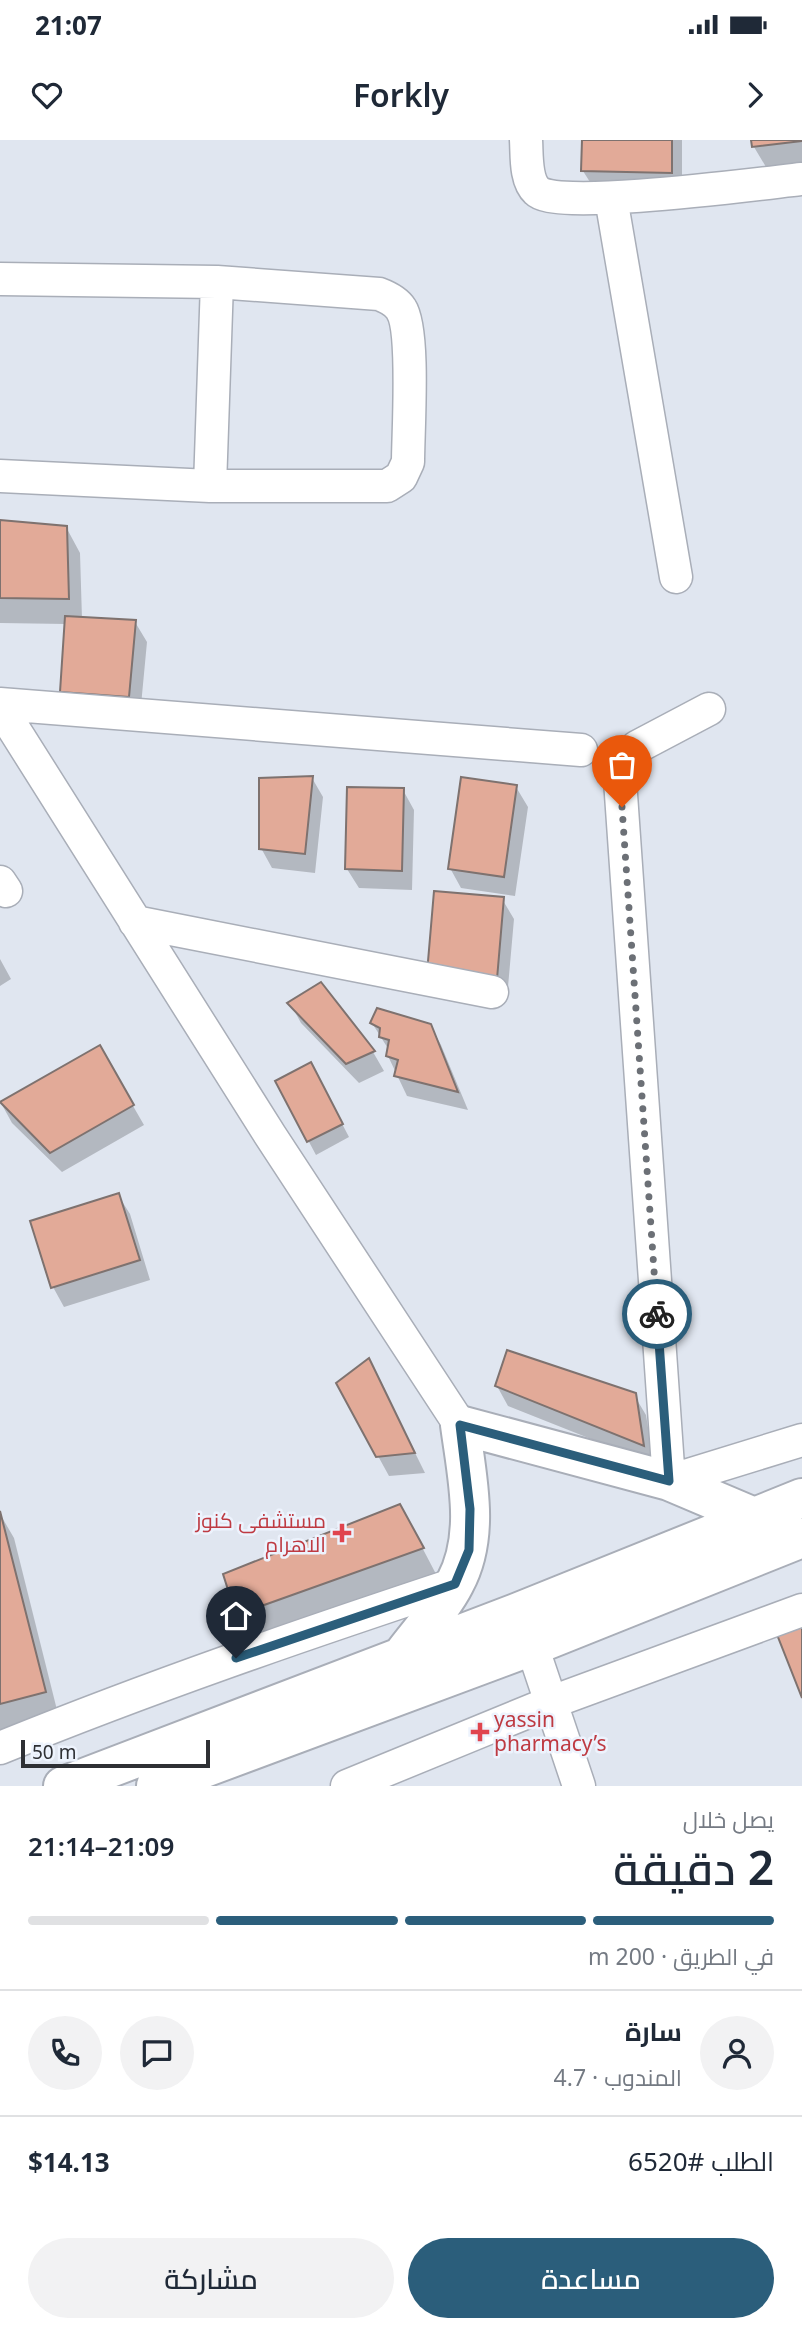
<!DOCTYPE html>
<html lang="ar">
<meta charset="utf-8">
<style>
:root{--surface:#fff;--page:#f2f2f3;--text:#1f2937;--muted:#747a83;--line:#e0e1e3;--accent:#2b5e7b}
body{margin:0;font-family:"Noto Sans",Cairo,sans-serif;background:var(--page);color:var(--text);direction:rtl;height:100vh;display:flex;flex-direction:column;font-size:26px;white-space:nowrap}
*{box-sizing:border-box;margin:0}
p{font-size:23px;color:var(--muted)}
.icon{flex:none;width:38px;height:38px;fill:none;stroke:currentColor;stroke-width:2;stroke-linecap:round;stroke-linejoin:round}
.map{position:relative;height:1646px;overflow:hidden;direction:ltr}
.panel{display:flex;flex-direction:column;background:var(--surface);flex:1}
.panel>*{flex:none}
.scale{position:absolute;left:21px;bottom:18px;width:189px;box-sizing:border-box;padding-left:7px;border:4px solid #2e3034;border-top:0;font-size:19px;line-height:24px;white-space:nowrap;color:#2e3034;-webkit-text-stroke:5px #edf3fd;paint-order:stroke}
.pin{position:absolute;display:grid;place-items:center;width:60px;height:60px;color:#fff;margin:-72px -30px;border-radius:50% 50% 50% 0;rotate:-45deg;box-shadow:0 0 7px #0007}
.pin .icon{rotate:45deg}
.courier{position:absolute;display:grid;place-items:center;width:70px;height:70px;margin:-35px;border:5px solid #2b5e7b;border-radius:50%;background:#fff;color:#222;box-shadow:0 2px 9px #0007}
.overview em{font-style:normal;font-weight:600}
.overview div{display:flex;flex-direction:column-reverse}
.overview{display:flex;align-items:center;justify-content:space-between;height:119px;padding:0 28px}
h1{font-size:46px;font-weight:600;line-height:52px}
.bar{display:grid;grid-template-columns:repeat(4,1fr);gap:10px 7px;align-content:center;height:84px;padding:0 28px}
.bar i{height:9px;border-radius:5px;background:var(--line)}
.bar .selected{background:var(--accent)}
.bar p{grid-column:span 4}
.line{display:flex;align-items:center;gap:18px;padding:0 28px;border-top:2px solid var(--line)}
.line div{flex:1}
.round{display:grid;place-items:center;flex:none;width:74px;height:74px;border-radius:37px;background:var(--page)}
.action{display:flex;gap:14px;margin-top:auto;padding:14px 28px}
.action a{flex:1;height:80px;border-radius:42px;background:var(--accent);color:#fff;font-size:28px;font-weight:600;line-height:80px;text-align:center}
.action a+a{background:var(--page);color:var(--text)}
.status{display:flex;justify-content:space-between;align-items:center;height:49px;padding:0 35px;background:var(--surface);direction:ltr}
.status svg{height:19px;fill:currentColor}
header{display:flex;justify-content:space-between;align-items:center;height:91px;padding:0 28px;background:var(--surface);font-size:32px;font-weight:600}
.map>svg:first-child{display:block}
.shadow{fill:#0003}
.building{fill:#e2aa98;stroke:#7e726f;stroke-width:2}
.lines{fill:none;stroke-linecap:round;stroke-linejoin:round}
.minor-casing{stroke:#a9aeb8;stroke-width:35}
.highway-casing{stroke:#a9aeb8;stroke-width:42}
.minor{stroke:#fff;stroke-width:32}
.highway{stroke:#fff;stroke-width:38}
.done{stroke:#6c7076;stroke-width:7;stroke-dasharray:0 12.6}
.route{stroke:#2b5e7b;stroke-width:9}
.health-dot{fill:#e0444e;stroke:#edf3fd;stroke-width:2.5}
.labels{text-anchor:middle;stroke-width:5;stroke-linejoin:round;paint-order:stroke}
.health-label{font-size:21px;fill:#be3a42;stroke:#edf3fd;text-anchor:end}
</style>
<div class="status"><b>21:07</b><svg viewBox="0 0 49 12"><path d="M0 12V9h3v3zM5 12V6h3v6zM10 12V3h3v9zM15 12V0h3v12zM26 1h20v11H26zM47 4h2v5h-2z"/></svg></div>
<header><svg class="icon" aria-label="forward" viewBox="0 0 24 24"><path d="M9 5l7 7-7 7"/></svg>Forkly<svg class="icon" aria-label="heart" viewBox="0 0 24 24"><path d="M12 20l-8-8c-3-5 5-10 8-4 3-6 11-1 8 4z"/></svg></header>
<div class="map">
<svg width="802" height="1646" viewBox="0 0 802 1646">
<rect width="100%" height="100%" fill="#e0e6f0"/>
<path class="shadow" d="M584,0h98v52l-87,-2 -12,-19z
M753,0h49v28l-33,4 -15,-25z
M0,382l66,5 14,26 2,66 53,3 12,20 -7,74 -67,-5 -12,-20 5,-67 -66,-1z
M312,638l11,19 -8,76 -43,-5 -11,-20z
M516,647l12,20 -13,89 -54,-8 -11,-20z
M403,650l11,20 -2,80 -53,-2 -12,-19z
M502,759l12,20 -7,79 -67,-6z
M0,819l11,20 -11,7z
M290,863l83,49 11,19 -25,12 -58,-60z
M372,883l58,2 11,20 27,65 -61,-14 -19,-40 1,-6z
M99,907l45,78 -82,47 -50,-49 -11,-20z
M318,938l31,59 -33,18 -39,-73z
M118,1055l12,19 20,66 -86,27 -11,-20z
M379,1240l46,93 -36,3 -11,-20z
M497,1246l137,9 12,20 8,49 -146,-58z
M0,1374l14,24 45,180 -59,15z
M414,1392l22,42 -184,66 -15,-26z"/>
<path class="building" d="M582,0h90v33l-91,-2z
M751,0h51v1l-50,6z
M0,380l67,6 2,73 -69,-1z
M65,476l71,4 -7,77 -69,-5z
M313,636l-8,78 -46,-5v-71z
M461,637l56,8 -13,92 -56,-8z
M347,647l57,1 -2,83 -57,-2z
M434,751l70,6 -7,82 -70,-6z
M321,842l54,69 -29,13 -59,-61z
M377,868l54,16 27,68 -64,-16 4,-16 -12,-4 3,-16 -10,-3 1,-9 -10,-5z
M100,905l34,60 -84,48 -50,-51z
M311,922l32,62 -36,18 -32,-61z
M119,1053l21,67 -89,28 -21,-67z
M507,1210l129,43 8,53 -149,-60z
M369,1218l46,95 -39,4 -40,-74z
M400,1364l24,44 -188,67 -13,-41z
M0,1371l46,181 -46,12z
M802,1482v76l-26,-66z"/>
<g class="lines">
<defs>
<path id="minor" d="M526,0c1,15 -1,40 11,51 19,20 227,-8 265,-12
M611,58l65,379
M0,139l217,3 162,12c8,3 17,7 22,15 14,21 7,123 7,153l-7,15 -14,9h-177l-210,-10
M210,346l7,-204
M0,564l581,46
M0,567l270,428 190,290
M709,569l-72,38 -10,14 -7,19 49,701 133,-41
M0,742l6,9
M135,782l357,70
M532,1506l47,140
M0,1608c150,-61 301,-113 455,-164
M347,1646l205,-84 250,-92"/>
<path id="highway" d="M401,1517c16,-22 42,-50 54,-74 26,-48 12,-106 5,-158l209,56 85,36
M63,1646l453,-173 286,-115
M156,1646l376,-140 270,-108"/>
</defs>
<use href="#minor" class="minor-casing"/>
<use href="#highway" class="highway-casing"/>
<use href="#minor" class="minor"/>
<use href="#highway" class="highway"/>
</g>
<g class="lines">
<path class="done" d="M622,667l35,507"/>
<path class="route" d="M236,1518l219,-74 14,-34 1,-41 -10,-84 209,56 -12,-167"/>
</g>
<g class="health-dot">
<path d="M338.5 1382.5h7v7h7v7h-7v7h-7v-7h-7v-7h7z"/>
<path d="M476.5 1581.5h7v7h7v7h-7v7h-7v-7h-7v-7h7z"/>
</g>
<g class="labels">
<g class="health-label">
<text x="326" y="1388">مستشفى كنوز<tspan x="326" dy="24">الاهرام</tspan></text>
<text x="494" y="1587" text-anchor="start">yassin<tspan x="494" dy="24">pharmacy’s</tspan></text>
</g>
</g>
</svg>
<div class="scale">50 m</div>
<div class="pin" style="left:622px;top:667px;background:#ea580c"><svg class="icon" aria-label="bag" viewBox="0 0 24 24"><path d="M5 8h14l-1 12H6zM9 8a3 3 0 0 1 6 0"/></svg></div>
<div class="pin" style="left:236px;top:1518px;background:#1f2937"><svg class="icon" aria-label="home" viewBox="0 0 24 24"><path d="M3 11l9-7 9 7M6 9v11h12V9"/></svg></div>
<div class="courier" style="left:657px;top:1174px"><svg class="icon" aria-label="bike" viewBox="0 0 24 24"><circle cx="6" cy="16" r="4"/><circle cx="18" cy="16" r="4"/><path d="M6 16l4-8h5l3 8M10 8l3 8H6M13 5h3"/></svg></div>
</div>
<section class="panel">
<div class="overview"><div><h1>2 دقيقة</h1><p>يصل خلال</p></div><em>21:09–21:14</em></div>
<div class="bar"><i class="selected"></i><i class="selected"></i><i class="selected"></i><i></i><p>في الطريق · 200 m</p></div>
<div class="line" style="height:126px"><a class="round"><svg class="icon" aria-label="person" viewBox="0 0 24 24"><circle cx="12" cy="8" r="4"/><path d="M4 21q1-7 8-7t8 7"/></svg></a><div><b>سارة</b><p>المندوب · 4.7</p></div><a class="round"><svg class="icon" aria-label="chat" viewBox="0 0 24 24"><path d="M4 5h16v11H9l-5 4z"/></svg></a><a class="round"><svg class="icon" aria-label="phone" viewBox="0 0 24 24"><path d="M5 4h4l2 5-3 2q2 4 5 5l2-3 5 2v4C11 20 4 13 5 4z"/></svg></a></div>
<div class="line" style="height:91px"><div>الطلب #6520</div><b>$14.13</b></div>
<div class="action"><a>مساعدة</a><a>مشاركة</a></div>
</section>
